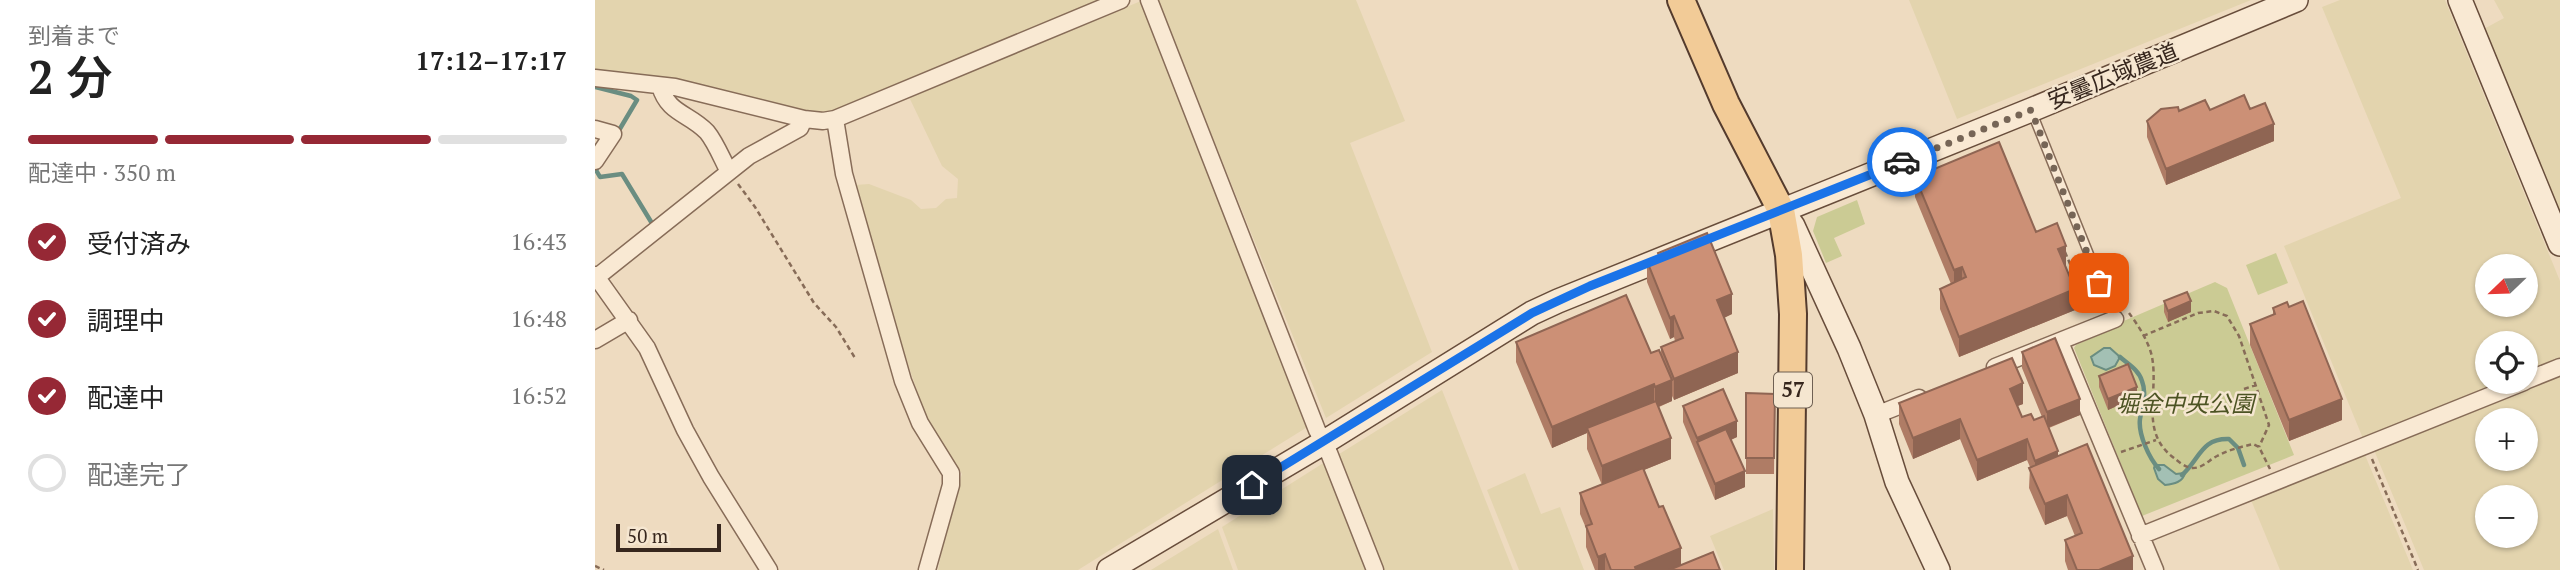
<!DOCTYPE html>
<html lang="ja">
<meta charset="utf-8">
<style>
:root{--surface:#fff;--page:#f2f2f2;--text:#222;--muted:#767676;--line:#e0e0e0;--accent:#962835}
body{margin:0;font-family:"PT Serif","Noto Sans JP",serif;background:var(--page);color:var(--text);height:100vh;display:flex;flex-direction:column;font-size:26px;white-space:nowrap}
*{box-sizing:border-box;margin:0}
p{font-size:23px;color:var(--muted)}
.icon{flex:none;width:38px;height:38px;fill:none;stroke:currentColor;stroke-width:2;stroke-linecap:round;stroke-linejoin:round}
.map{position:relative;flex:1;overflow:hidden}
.details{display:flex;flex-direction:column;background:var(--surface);width:595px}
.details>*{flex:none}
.needle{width:46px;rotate:247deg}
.buttons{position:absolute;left:1880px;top:254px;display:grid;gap:14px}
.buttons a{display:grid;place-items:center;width:63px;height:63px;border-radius:50%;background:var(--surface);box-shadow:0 2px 5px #0004;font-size:35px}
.scale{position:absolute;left:21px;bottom:18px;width:105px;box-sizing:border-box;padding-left:7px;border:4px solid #36261d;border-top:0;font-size:19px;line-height:24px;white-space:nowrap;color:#36261d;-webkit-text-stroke:5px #f5e6d0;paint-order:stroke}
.pin{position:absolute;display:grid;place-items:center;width:60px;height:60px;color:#fff;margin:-30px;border-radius:14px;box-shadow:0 4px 10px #0006}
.courier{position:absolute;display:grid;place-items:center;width:70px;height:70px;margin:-35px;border:5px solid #1a73e8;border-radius:50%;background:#fff;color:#222;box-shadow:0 2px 9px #0007}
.summary em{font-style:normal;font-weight:600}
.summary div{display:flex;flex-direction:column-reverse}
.summary{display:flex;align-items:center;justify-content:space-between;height:119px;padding:0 28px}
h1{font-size:46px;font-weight:600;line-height:52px}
.bar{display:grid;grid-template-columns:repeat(4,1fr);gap:10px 7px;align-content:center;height:84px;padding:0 28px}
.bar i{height:9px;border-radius:5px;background:var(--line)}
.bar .on{background:var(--accent)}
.bar p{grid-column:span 4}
ol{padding:0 28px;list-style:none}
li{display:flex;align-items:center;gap:21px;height:77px}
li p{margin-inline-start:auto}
li .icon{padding:7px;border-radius:50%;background:var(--accent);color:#fff;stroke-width:4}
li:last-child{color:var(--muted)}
li i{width:38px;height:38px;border:4px solid var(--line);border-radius:50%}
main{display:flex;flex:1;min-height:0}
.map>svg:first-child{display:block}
.farmland{fill:#e3d4ae;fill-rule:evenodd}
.green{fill:#cbcb94}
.water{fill:#a3c0b4;stroke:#6a8d81;stroke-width:2}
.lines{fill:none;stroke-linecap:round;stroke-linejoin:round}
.stream{stroke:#6a8d81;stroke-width:4.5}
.lane-casing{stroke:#876c58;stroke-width:11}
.street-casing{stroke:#876c58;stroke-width:19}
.secondary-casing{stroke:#684d3b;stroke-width:26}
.primary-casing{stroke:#543b2d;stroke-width:30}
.path{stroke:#876c58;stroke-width:2.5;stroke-dasharray:5 3.5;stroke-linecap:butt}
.lane{stroke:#f9e9d3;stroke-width:8}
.street{stroke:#f9e9d3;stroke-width:16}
.secondary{stroke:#f9e9d3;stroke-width:23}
.primary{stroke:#f2cb97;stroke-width:26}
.wall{fill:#af7c65}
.shaded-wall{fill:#8f6553}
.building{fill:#cc9076;stroke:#8f6553;stroke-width:2}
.done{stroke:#766556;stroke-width:7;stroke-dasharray:0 12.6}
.route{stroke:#1a73e8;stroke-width:9}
.labels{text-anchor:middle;stroke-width:5;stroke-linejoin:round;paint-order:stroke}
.shield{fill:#f5e6d0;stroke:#6f6053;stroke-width:2}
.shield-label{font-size:21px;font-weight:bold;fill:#36261d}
.street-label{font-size:23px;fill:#36261d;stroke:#f5e6d0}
.park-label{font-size:23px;font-style:italic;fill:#4c5323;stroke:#f5e6d0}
</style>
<main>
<section class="details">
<div class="summary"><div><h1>2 分</h1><p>到着まで</p></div><em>17:12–17:17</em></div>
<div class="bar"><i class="on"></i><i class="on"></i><i class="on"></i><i></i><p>配達中 · 350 m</p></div>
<ol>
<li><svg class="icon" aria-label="check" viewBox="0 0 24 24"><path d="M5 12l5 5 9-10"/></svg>受付済み<p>16:43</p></li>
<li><svg class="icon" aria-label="check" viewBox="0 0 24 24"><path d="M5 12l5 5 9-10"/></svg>調理中<p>16:48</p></li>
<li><svg class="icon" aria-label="check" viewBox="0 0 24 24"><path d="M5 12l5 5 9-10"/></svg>配達中<p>16:52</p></li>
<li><i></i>配達完了</li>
</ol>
</section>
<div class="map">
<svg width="1965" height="570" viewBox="0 0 1965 570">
<rect width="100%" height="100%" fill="#eedbc0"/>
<path class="farmland" d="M0,0h513l-279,115 -23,-1 -211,-42z
M562,0h199l49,121 -55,22 82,209 -106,66z
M1314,0h342l-294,119z
M1745,0h105l115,281v80l-35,14v-32h-38v39h23l-146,59 -80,-195 117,-48 -79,-191zM1892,266h38v38h-38z
M1899,0h66v221l-78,-191 22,-12z
M546,1l168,425 -231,144h-140l11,-54 13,-42 -36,-56 -29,-87 -42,-146 14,-1 42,16 10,9 15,-1 10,-9 11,-1 1,-19 -16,-13 -33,-69z
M1965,374v196h-136l-50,-120zM1892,420h38v38h-38zM1892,497h38v39h-38z
M847,390l71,180h-131l-46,-114z
M1770,455l48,115h-133l-29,-70z
M730,462l42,108h-129l-16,-43z
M930,473l16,41 19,-7 24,63h-65l-32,-80z
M1178,509l1,61h-50l-14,-34z
M623,529l15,41h-82z"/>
<path class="green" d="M1262,200l8,24 -31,14 8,18 -16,7 -13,-32 4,-14z
M1681,253l12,30 -30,12 -12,-30z
M1620,282l12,6 67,167 -152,61 -68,-168 2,-3 34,-15 2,-4z"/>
<path class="water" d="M1509,348h6l10,9 -5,9 -9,4 -12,-5 -3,-8z
M1560,465h9l12,9 9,-1c-2,9 -11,11 -20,12l-7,-6 -4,-11z"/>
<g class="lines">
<path class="stream" d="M0,87l36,9 6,4 -19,32
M5,164l-4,6 4,7 22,-3 31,51 -2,3
M1525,357c8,7 19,13 22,24 5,13 0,25 -2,38 -2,15 9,39 19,50
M1587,475c18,-16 19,-37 47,-36l9,9 6,17"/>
<defs>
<path id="lane" d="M1436,110l84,209"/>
<path id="street" d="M554,0l168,430 12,23 46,117
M0,78l80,9 129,32 19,2 12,-2 286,-119
M65,86c8,28 29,27 47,46 9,11 15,27 22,40
M240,119l9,55 59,207 17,42 31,50v12l-24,85
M0,129l18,5 -18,27
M0,275l52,73 38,82 26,47 58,93
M2,277l152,-121 51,-28 4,-9
M0,340l34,-20
M1465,342l95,228
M1400,367l120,-48
M1930,381l35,-14
M1281,415l43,-17
M1545,536l384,-154"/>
<path id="secondary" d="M1865,0l100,244
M1190,215l8,11 56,122 27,67 21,67 41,88
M514,570l214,-127 209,-130 26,-12 473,-191 265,-110"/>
<path id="primary" d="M1086,0l45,104 55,106 8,45 4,59 -3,256"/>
</defs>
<use href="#lane" class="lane-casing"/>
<use href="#street" class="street-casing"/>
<use href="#secondary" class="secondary-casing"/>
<use href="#primary" class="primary-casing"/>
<path class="path" d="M143,184l17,23 59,96 22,24 19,31
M1470,252l26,62
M1534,313c9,12 20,29 23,44 7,37 -13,75 22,101 5,4 12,10 19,10 10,0 16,-8 24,-12 11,-6 24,-9 36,-12l6,3 11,22
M1548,336l55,-23 16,-2 13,5 12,20 30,89 -10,22
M1649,389l12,-4
M1526,452l35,-12
M1777,459l46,111
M0,566l9,4"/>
<use href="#lane" class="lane"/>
<use href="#street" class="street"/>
<use href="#secondary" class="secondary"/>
<use href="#primary" class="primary"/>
</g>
<path class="wall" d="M1655,109l24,32 -108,44 -19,-48v-16l32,-10z
M1320,177l121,55 30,34 9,44 -116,47 -19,-48v-20l11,-5 -36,-87z
M1063,253l74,61 -8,4 14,55 -64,27 -2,-4v5l-13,6 12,52 -27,11 37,95 39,5h-125l-9,-23v-19l-6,-14v-21l22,-8 -15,-36v-16l-35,15 -36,-86v-20l145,11v-6l14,-6 -1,-4 -4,2 -23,-57v-21l11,-4z
M1569,301l27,11 -23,10 -4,-10z
M1678,308l69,112 -53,21 -39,-96v-21l23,-9z
M1427,352l58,63 -31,13 9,27 75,115h-65l-3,-9v-21l10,-4 -8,-20 -22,9 -16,-37 1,-21 -3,-7 -50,21 -17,-42 -47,20 -14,-35v-21l124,1 -6,2 5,11 12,3 8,-3 -20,-49z
M1504,376l38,21 -29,13 -9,-23z
M1151,393l29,1 -1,80h-28z
M1088,406l54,31 -6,3 14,47 -30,13 -32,-78z"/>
<path class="shaded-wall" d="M1679,124v17l-108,44v-16z
M1471,246v20l-8,4v-21z
M1367,267v21l-8,3v-21z
M1480,289v21l-116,47v-20z
M1137,294v20l-15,7v-21z
M1596,301v11l-23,10v-11z
M1079,316v21l-4,2v-21z
M1143,352v21l-64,27v-21z
M1077,380v21l-17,7v-21z
M1428,383v21l-13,5v-20z
M1059,384v21l-67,23v5l-35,15v-21z
M1542,387v10l-29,13v-11z
M1485,399v16l-33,13v-16z
M1747,399v21l-53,21v-21z
M1365,419v20l-47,20v-21z
M1142,421v16l-35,15 -5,-10v-4z
M1076,438v21l-69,28v-21z
M1432,439v21l-50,21v-21z
M1463,451v21l-23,10v-21z
M1150,471v16l-30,13v-16z
M1472,495v21l-22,9v-21z
M1086,548v21l-3,1h-43v-3z
M1010,554v16h-7v-13z
M1538,556v14h-34z"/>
<path class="building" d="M1649,95l6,14 15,-6 9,21 -108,45 -19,-48 14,-12 17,-2 1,4 26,-11 5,10z
M1404,142l37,90 21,-9 9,23 -8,3 17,40 -116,48 -19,-48 26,-12 -4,-10 -8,3 -39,-93z
M1112,233l25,61 -15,6 21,52 -64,27 -13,-32 22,-9 -9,-22 -4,2 -23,-57 12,-5 -1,-3z
M1592,292l4,9 -23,10 -4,-10z
M1031,295l25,58 8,-3 13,30 -17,7 -1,-3 -102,43 -36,-85z
M1708,301l39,98 -53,21 -39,-96 25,-10 -2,-6 14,-6 2,5z
M1460,338l25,61 -33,13 -25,-60z
M1417,358l11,25 -13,6 12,28 9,-3 3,6 10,-4 14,35 -23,10 -8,-22 -50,21 -17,-41 -47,19 -14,-35z
M1533,364l9,23 -29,12 -9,-23z
M1128,389l14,32 -40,17 -14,-32z
M1151,393l29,1 -1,64h-28z
M1061,401l15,37 -69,28 -15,-38z
M1131,429l19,42 -30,13 -18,-42z
M1492,444l46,112 -34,14h-22l-12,-30 17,-7 -15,-38 -22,9 -16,-36z
M1048,468l16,39 4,-1 18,42 -46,19 1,3h-25l-6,-16 -7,3 -12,-31 6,-2 -12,-31z
M1118,552l7,18h-51z"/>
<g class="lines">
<path class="done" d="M1307,162l129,-52 68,173"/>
<path class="route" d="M657,485l280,-172 58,-27 312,-124"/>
</g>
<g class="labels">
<rect class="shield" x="1179" y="372.5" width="38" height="35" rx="5"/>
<g class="shield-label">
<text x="1198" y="397">57</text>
</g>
<g class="street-label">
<text transform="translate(1518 76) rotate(-22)" y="8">安曇広域農道</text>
</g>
<g class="park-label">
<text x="1590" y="412">堀金中央公園</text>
</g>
</g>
</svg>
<div class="buttons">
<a><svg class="needle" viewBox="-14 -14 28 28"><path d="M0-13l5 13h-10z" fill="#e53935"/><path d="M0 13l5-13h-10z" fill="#767676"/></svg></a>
<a><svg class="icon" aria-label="locate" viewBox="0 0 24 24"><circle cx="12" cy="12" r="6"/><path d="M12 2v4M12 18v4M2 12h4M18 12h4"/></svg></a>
<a>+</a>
<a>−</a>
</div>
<div class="scale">50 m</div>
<div class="pin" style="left:1504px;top:283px;background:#ea580c"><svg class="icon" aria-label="bag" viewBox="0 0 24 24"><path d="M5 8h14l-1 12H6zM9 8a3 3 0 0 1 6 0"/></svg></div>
<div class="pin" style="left:657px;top:485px;background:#1f2937"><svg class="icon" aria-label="home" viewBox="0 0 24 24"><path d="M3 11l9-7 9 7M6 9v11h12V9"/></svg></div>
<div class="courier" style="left:1307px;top:162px"><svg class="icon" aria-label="car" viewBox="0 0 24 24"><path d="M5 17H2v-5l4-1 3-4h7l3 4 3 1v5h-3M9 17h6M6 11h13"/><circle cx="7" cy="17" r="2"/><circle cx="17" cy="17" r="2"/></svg></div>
</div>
</main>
